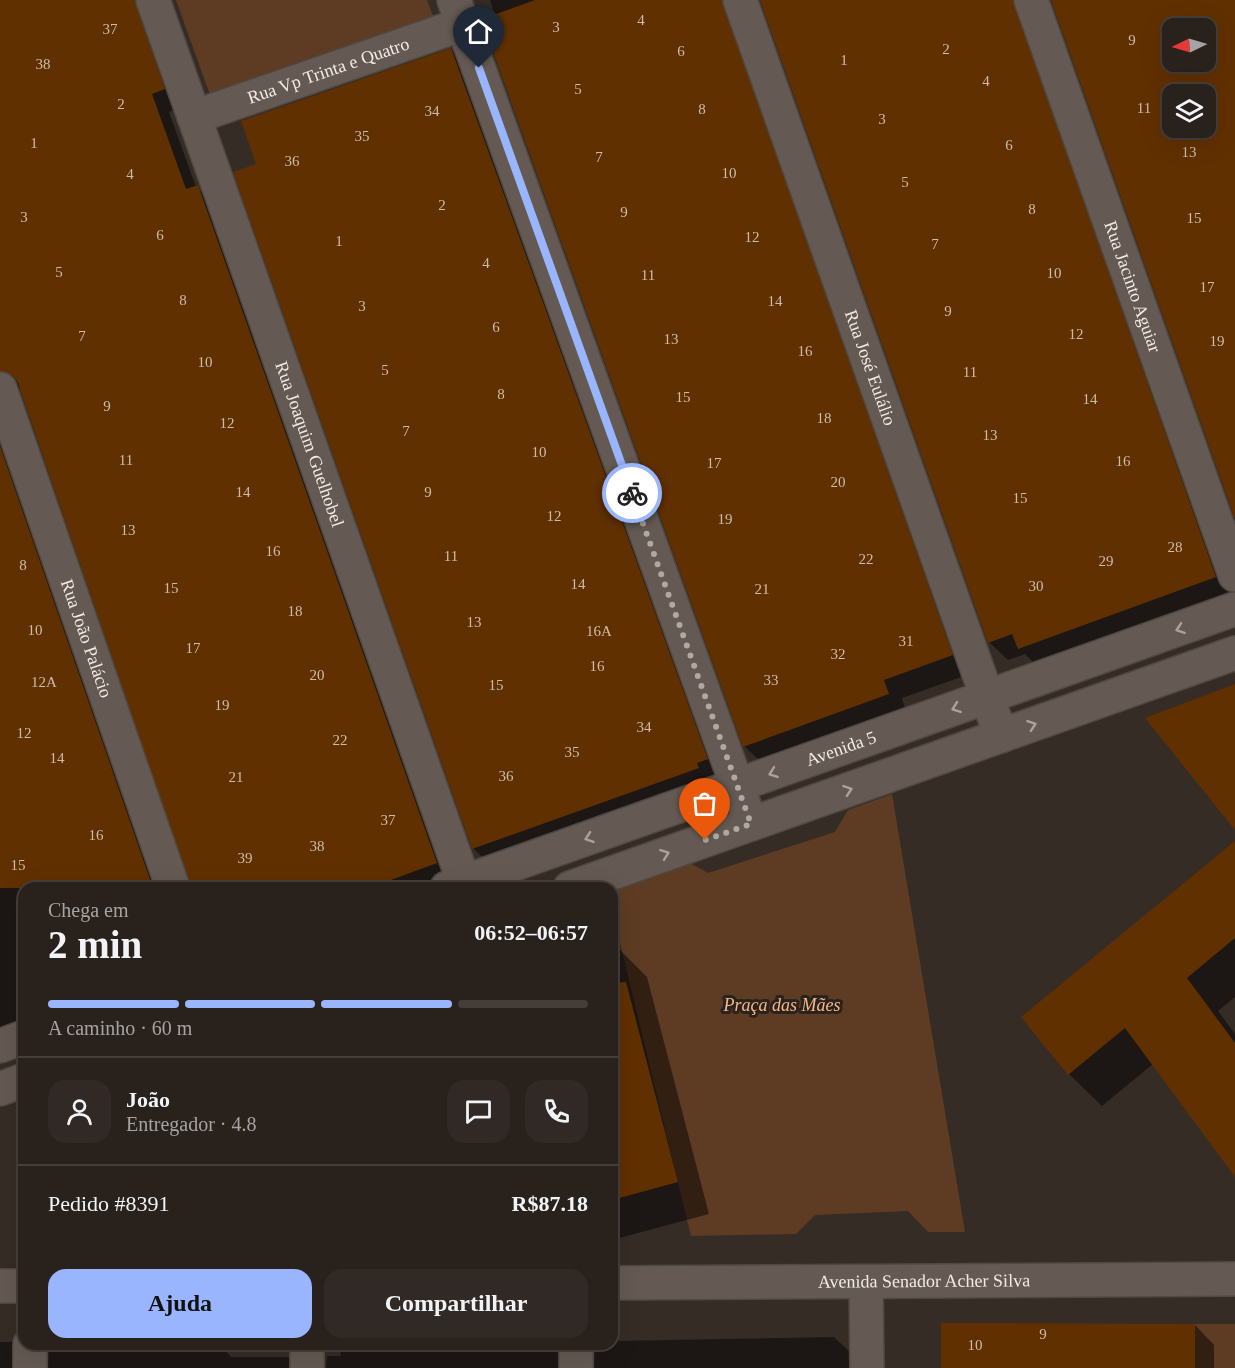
<!DOCTYPE html>
<html lang="pt">
<meta charset="utf-8">
<style>
:root{--surface:#28211c;--page:#302925;--text:#f1f3f6;--muted:#a5a3a3;--line:#443e3b;--accent:#99b5fd}
body{margin:0;font-family:Georgia,serif;background:var(--page);color:var(--text);height:100vh;display:flex;flex-direction:column;font-size:22px;white-space:nowrap}
*{box-sizing:border-box;margin:0}
p{font-size:20px;color:var(--muted)}
.icon{flex:none;width:33px;height:33px;fill:none;stroke:currentColor;stroke-width:2;stroke-linecap:round;stroke-linejoin:round}
.map{position:relative;flex:1;overflow:hidden}
.details{position:absolute;left:18px;top:882px;width:600px;height:468px;display:flex;flex-direction:column;background:var(--surface);border-radius:18px;box-shadow:0 6px 24px #0002,0 0 0 2px var(--line)}
.details>*{flex:none}
.needle{width:39px;rotate:265deg}
.fabs{position:absolute;left:1162px;top:18px;display:grid;gap:12px}
.fabs a{display:grid;place-items:center;width:54px;height:54px;border-radius:12px;background:var(--surface);box-shadow:0 6px 24px #0002,0 0 0 2px var(--line);font-size:30px}
.pin{position:absolute;display:grid;place-items:center;width:51px;height:51px;color:#fff;margin:-62px -26px;border-radius:50% 50% 50% 0;rotate:-45deg;box-shadow:0 0 6px #0007}
.pin .icon{rotate:45deg}
.courier{position:absolute;display:grid;place-items:center;width:60px;height:60px;margin:-30px;border:4px solid #99b5fd;border-radius:50%;background:#fff;color:#222;box-shadow:0 2px 8px #0007}
.overview em{font-style:normal;font-weight:700}
.overview div{display:flex;flex-direction:column-reverse}
.overview{display:flex;align-items:center;justify-content:space-between;height:102px;padding:0 30px}
h1{font-size:39px;font-weight:700;line-height:45px}
.bar{display:grid;grid-template-columns:repeat(4,1fr);gap:9px 6px;align-content:center;height:72px;padding:0 30px}
.bar i{height:8px;border-radius:4px;background:var(--line)}
.bar .selected{background:var(--accent)}
.bar p{grid-column:span 4}
.line{display:flex;align-items:center;gap:15px;padding:0 30px;border-top:2px solid var(--line)}
.line div{flex:1}
.round{display:grid;place-items:center;flex:none;width:63px;height:63px;border-radius:18px;background:var(--page)}
.action{display:flex;gap:12px;margin-top:auto;padding:12px 30px}
.action a{flex:1;height:69px;border-radius:18px;background:var(--accent);color:#111;font-size:24px;font-weight:700;line-height:69px;text-align:center}
.action a+a{background:var(--page);color:var(--text)}
.map>svg:first-child{display:block}
.green{fill:#5d3c23}
.shadow{fill:#0007;fill-rule:evenodd}
.building{fill:#613000;fill-rule:evenodd}
.lines{fill:none;stroke-linecap:round;stroke-linejoin:round}
.minor-casing{stroke:#4f4843;stroke-width:36}
.tertiary-casing{stroke:#4f4843;stroke-width:36}
.minor{stroke:#645a53;stroke-width:33}
.tertiary{stroke:#645a53;stroke-width:33}
.oneway{stroke:#aaa29d}
.done{stroke:#afa8a3;stroke-width:6;stroke-dasharray:0 10.8}
.route{stroke:#99b5fd;stroke-width:8}
.labels{text-anchor:middle;stroke-width:6;stroke-linejoin:round;paint-order:stroke}
.number-label{font-size:15px;fill:#cdbcad}
.street-label{font-size:18px;fill:#f1ebe7;stroke:#2a221c}
.park-label{font-size:18px;font-style:italic;fill:#f7b788;stroke:#2a221c}
</style>
<div class="map">
<svg width="1235" height="1368" viewBox="0 0 1235 1368">
<rect width="100%" height="100%" fill="#352c26"/>
<path class="green" d="M176,0h251l6,16 -223,79z
M892,794l73,438h-37l-20,-21 -93,4 -19,19 -105,2 -79,-326v-18l78,-29 18,10 127,-41 13,-22z
M1195,1324h40v44h-40z"/>
<path class="shadow" d="M0,0h149l32,107 -12,5 27,75 20,17 238,677 -20,7h-241l-172,-500 -9,1 -12,13z
M490,0h267l213,674 -68,24 4,14 -143,52 -19,-18z
M761,0h287l-17,26 202,570 -195,71 -13,-13 -17,6 -19,-18z
M1052,0h183v514zM1173,28h33v34h-33zM1173,94h33v34h-33z
M451,50l18,18 256,709 -234,89 -18,-18 -215,-683z
M0,415l164,473h-140v151l-24,9z
M1235,843v154l-17,14 17,23v141l-82,-111 -51,42 -33,-32z
M615,945l32,32 62,237 -97,26v-294z
M1195,1325l19,20v23h-272z
M834,1337l19,18v13h-259l1,-24h17v-3z
M0,1342h12l18,18v8h-30z
M49,1344h170l12,13h57l11,11h-251z
M340,1344h227l9,24h-250l1,-12h14z"/>
<path class="building" d="M0,0h135l30,89 -13,5 34,95 12,-4 239,678 -68,25h-178l-173,-505 -6,-8 -12,-4z
M535,0h187l231,655 -69,25 5,14 -146,53 -257,-715 11,-4 -4,-13z
M760,0h253l203,577 -198,72 -6,-15 -24,9z
M1051,0h184v519zM1173,28h33v34h-33zM1173,94h33v34h-33z
M451,48l257,711 -11,4 2,5 -227,81 -239,-677 23,-8 -15,-43z
M0,446l153,442h-153z
M1235,684v146l-90,-112z
M1235,841v97l-48,40 48,65v134l-110,-149 -57,47 -47,-58z
M626,982l52,200 -66,18v-217z
M941,1323l254,1v44h-254z"/>
<g class="lines">
<defs>
<g id="minor">
<path id="s1" d="M153,0l313,888"/>
<path d="M454,0l297,824"/>
<path id="s2" d="M740,0l261,736"/>
<path id="s3" d="M1031,0l204,575"/>
<path id="s4" d="M194,117l269,-93"/>
<path id="s5" d="M0,389l173,499"/>
<path d="M866,1282l1,86"/>
<path d="M30,1344v24"/>
<path d="M307,1344v24"/>
<path d="M576,1344v24"/>
</g>
<g id="tertiary">
<path id="s6" d="M447,888l788,-279"/>
<path d="M570,888l665,-235"/>
<path d="M0,1046l24,-9"/>
<path d="M0,1089l24,-9"/>
<path id="s7" d="M612,1283l623,-4"/>
<path d="M0,1286h24"/>
</g>
</defs>
<use href="#minor" class="minor-casing"/>
<use href="#tertiary" class="tertiary-casing"/>
<use href="#minor" class="minor"/>
<use href="#tertiary" class="tertiary"/>
</g>
<defs><path id="oneway-chevron" d="M-2-3.5L2.5 0L-2 3.5" fill="none" stroke-width="1.6" stroke-linecap="round" stroke-linejoin="round" transform="scale(1.5)"/></defs>
<g class="oneway">
<use href="#oneway-chevron" transform="translate(1180 629) rotate(161)"/>
<use href="#oneway-chevron" transform="translate(956 708) rotate(160)"/>
<use href="#oneway-chevron" transform="translate(1032 725) rotate(-19)"/>
<use href="#oneway-chevron" transform="translate(773 773) rotate(160)"/>
<use href="#oneway-chevron" transform="translate(848 790) rotate(-19)"/>
<use href="#oneway-chevron" transform="translate(589 838) rotate(161)"/>
<use href="#oneway-chevron" transform="translate(665 854) rotate(-20)"/>
</g>
<g class="lines">
<path class="done" d="M632,493l119,331 -46,16"/>
<path class="route" d="M479,68l153,425"/>
</g>
<g class="labels">
<g class="number-label">
<text x="641" y="25">4</text>
<text x="556" y="32">3</text>
<text x="110" y="34">37</text>
<text x="1132" y="45">9</text>
<text x="946" y="54">2</text>
<text x="681" y="56">6</text>
<text x="844" y="65">1</text>
<text x="43" y="69">38</text>
<text x="986" y="86">4</text>
<text x="578" y="94">5</text>
<text x="121" y="109">2</text>
<text x="1144" y="113">11</text>
<text x="702" y="114">8</text>
<text x="432" y="116">34</text>
<text x="882" y="124">3</text>
<text x="362" y="141">35</text>
<text x="34" y="148">1</text>
<text x="1009" y="150">6</text>
<text x="1189" y="157">13</text>
<text x="599" y="162">7</text>
<text x="292" y="166">36</text>
<text x="729" y="178">10</text>
<text x="130" y="179">4</text>
<text x="905" y="187">5</text>
<text x="442" y="210">2</text>
<text x="1032" y="214">8</text>
<text x="624" y="217">9</text>
<text x="24" y="222">3</text>
<text x="1194" y="223">15</text>
<text x="160" y="240">6</text>
<text x="752" y="242">12</text>
<text x="339" y="246">1</text>
<text x="935" y="249">7</text>
<text x="486" y="268">4</text>
<text x="59" y="277">5</text>
<text x="1054" y="278">10</text>
<text x="648" y="280">11</text>
<text x="1207" y="292">17</text>
<text x="183" y="305">8</text>
<text x="775" y="306">14</text>
<text x="362" y="311">3</text>
<text x="948" y="316">9</text>
<text x="496" y="332">6</text>
<text x="1076" y="339">12</text>
<text x="82" y="341">7</text>
<text x="671" y="344">13</text>
<text x="1217" y="346">19</text>
<text x="805" y="356">16</text>
<text x="205" y="367">10</text>
<text x="385" y="375">5</text>
<text x="970" y="377">11</text>
<text x="501" y="399">8</text>
<text x="683" y="402">15</text>
<text x="1090" y="404">14</text>
<text x="107" y="411">9</text>
<text x="824" y="423">18</text>
<text x="227" y="428">12</text>
<text x="406" y="436">7</text>
<text x="990" y="440">13</text>
<text x="539" y="457">10</text>
<text x="126" y="465">11</text>
<text x="1123" y="466">16</text>
<text x="714" y="468">17</text>
<text x="838" y="487">20</text>
<text x="243" y="497">14</text>
<text x="428" y="497">9</text>
<text x="1020" y="503">15</text>
<text x="554" y="521">12</text>
<text x="725" y="524">19</text>
<text x="128" y="535">13</text>
<text x="1175" y="552">28</text>
<text x="273" y="556">16</text>
<text x="451" y="561">11</text>
<text x="866" y="564">22</text>
<text x="1106" y="566">29</text>
<text x="23" y="570">8</text>
<text x="578" y="589">14</text>
<text x="1036" y="591">30</text>
<text x="171" y="593">15</text>
<text x="762" y="594">21</text>
<text x="295" y="616">18</text>
<text x="474" y="627">13</text>
<text x="35" y="635">10</text>
<text x="599" y="636">16A</text>
<text x="906" y="646">31</text>
<text x="193" y="653">17</text>
<text x="838" y="659">32</text>
<text x="597" y="671">16</text>
<text x="317" y="680">20</text>
<text x="771" y="685">33</text>
<text x="44" y="687">12A</text>
<text x="496" y="690">15</text>
<text x="222" y="710">19</text>
<text x="644" y="732">34</text>
<text x="24" y="738">12</text>
<text x="340" y="745">22</text>
<text x="572" y="757">35</text>
<text x="57" y="763">14</text>
<text x="506" y="781">36</text>
<text x="236" y="782">21</text>
<text x="388" y="825">37</text>
<text x="96" y="840">16</text>
<text x="317" y="851">38</text>
<text x="245" y="863">39</text>
<text x="18" y="870">15</text>
<text x="1043" y="1339">9</text>
<text x="975" y="1350">10</text>
</g>
<g class="street-label">
<text dy="6" stroke="none"><textPath href="#s4" startOffset="142">Rua Vp Trinta e Quatro</textPath></text>
<text dy="6" stroke="none"><textPath href="#s3" startOffset="304">Rua Jacinto Aguiar</textPath></text>
<text dy="6" stroke="none"><textPath href="#s2" startOffset="390">Rua José Eulálio</textPath></text>
<text dy="6" stroke="none"><textPath href="#s1" startOffset="471">Rua Joaquim Guelhobel</textPath></text>
<text dy="6" stroke="none"><textPath href="#s5" startOffset="264">Rua João Palácio</textPath></text>
<text dy="6" stroke="none"><textPath href="#s6" startOffset="418">Avenida 5</textPath></text>
<text dy="6" stroke="none"><textPath href="#s7" startOffset="312">Avenida Senador Acher Silva</textPath></text>
</g>
<g class="park-label">
<text x="782" y="1011">Praça das Mães</text>
</g>
</g>
</svg>
<div class="fabs">
<a><svg class="needle" viewBox="-14 -14 28 28"><path d="M0-13l5 13h-10z" fill="#e53935"/><path d="M0 13l5-13h-10z" fill="#a5a3a3"/></svg></a>
<a><svg class="icon" aria-label="layers" viewBox="0 0 24 24"><path d="M12 4l9 5-9 5-9-5zM3 14l9 5 9-5"/></svg></a>
</div>
<div class="pin" style="left:705px;top:840px;background:#ea580c"><svg class="icon" aria-label="bag" viewBox="0 0 24 24"><path d="M5 8h14l-1 12H6zM9 8a3 3 0 0 1 6 0"/></svg></div>
<div class="pin" style="left:479px;top:68px;background:#1f2937"><svg class="icon" aria-label="home" viewBox="0 0 24 24"><path d="M3 11l9-7 9 7M6 9v11h12V9"/></svg></div>
<div class="courier" style="left:632px;top:493px"><svg class="icon" aria-label="bike" viewBox="0 0 24 24"><circle cx="6" cy="16" r="4"/><circle cx="18" cy="16" r="4"/><path d="M6 16l4-8h5l3 8M10 8l3 8H6M13 5h3"/></svg></div>
<section class="details">
<div class="overview"><div><h1>2 min</h1><p>Chega em</p></div><em>06:52–06:57</em></div>
<div class="bar"><i class="selected"></i><i class="selected"></i><i class="selected"></i><i></i><p>A caminho · 60 m</p></div>
<div class="line" style="height:108px"><a class="round"><svg class="icon" aria-label="person" viewBox="0 0 24 24"><circle cx="12" cy="8" r="4"/><path d="M4 21q1-7 8-7t8 7"/></svg></a><div><b>João</b><p>Entregador · 4.8</p></div><a class="round"><svg class="icon" aria-label="chat" viewBox="0 0 24 24"><path d="M4 5h16v11H9l-5 4z"/></svg></a><a class="round"><svg class="icon" aria-label="phone" viewBox="0 0 24 24"><path d="M5 4h4l2 5-3 2q2 4 5 5l2-3 5 2v4C11 20 4 13 5 4z"/></svg></a></div>
<div class="line" style="height:78px"><div>Pedido #8391</div><b>R$87.18</b></div>
<div class="action"><a>Ajuda</a><a>Compartilhar</a></div>
</section>
</div>
